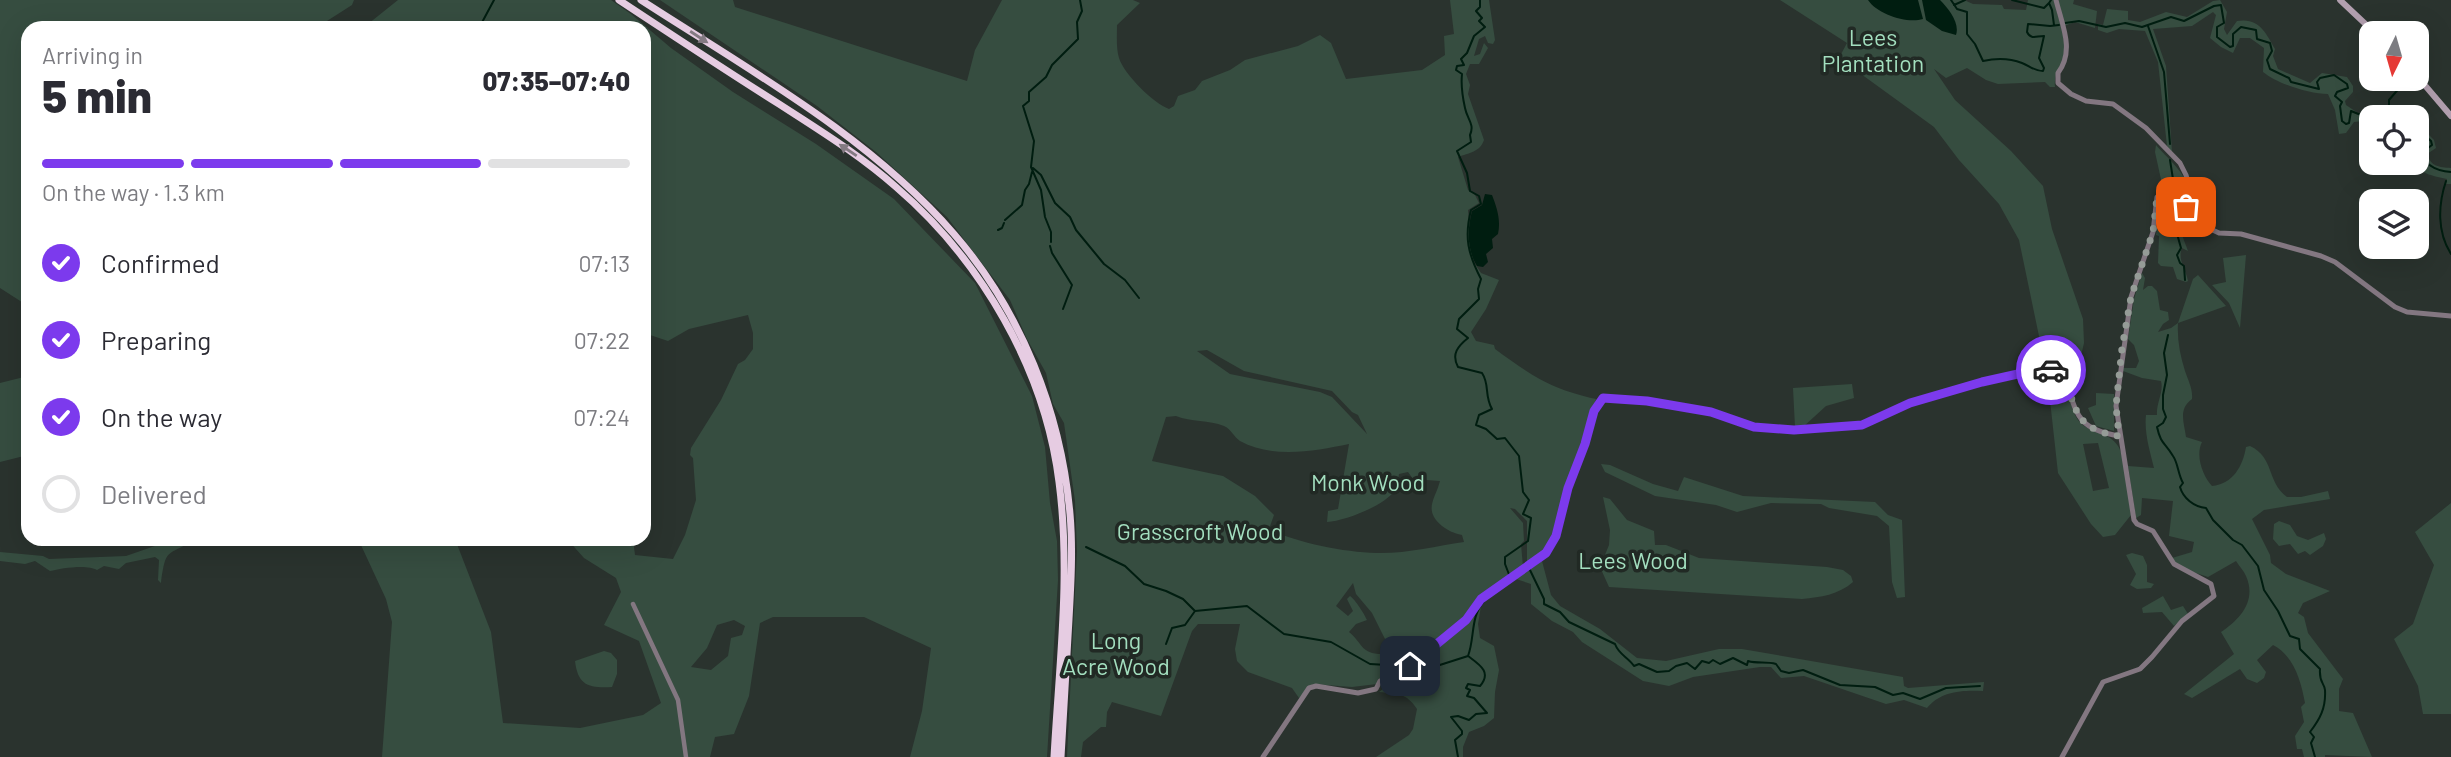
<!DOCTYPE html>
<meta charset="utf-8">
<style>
:root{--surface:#fff;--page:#f2f2f3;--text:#2b2b33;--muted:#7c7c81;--line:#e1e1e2;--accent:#7c3aed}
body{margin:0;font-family:Barlow,sans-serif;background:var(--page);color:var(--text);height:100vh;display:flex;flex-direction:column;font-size:26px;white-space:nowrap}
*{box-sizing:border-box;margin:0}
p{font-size:23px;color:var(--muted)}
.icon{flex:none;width:38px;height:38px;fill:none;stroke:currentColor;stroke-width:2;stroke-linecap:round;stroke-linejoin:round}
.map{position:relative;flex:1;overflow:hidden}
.sheet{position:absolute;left:21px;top:21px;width:630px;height:525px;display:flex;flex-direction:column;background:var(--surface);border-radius:21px;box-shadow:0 7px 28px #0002}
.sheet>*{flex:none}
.needle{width:46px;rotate:185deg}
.buttons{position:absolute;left:2359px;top:21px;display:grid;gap:14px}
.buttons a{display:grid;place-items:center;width:70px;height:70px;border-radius:14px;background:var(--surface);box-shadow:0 7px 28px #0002;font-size:35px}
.pin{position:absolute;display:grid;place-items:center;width:60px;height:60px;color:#fff;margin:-30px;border-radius:14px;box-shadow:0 4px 10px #0006}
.courier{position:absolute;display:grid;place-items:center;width:70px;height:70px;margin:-35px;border:5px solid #7c3aed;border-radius:50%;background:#fff;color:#222;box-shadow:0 2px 9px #0007}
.head em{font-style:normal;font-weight:800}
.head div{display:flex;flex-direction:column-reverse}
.head{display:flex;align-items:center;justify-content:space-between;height:119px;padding:0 21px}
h1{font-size:46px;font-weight:800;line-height:52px}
.bar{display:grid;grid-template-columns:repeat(4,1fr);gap:10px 7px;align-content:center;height:84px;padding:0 21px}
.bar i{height:9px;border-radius:5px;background:var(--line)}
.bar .on{background:var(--accent)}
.bar p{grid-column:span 4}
ol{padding:0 21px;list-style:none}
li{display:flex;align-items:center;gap:21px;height:77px}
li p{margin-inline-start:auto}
li .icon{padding:7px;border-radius:50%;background:var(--accent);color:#fff;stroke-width:4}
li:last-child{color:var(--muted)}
li i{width:38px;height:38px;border:4px solid var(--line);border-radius:50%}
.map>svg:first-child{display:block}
.green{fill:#364d40;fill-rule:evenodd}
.water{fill:#001d10}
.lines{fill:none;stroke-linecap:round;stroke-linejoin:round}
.stream{stroke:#001d10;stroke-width:2}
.minor{stroke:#837781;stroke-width:4.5}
.tertiary{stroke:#837781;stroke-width:5}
.secondary{stroke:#b29faf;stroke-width:6}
.trunk{stroke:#e6cce2;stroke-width:7}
.oneway{fill:#847a83}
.done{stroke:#959c97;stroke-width:7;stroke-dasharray:0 12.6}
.route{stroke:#7c3aed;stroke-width:9}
.labels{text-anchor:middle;stroke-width:7;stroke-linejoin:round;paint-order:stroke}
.park-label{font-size:23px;fill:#a3dfbf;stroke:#212924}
</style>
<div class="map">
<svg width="2451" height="757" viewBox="0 0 2451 757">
<rect width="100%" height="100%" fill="#2a332e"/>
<path class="green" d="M0,0h354l-2,5 -36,23h-288v278l-28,-18z
M398,0h213l20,14 40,34 62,44 83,52 78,55 81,84 57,113 13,51 5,56 7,38 1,39 -11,177h-137l12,-46 9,-63 -67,-31h-91l-13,6 -11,73 -15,38 -19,3 -5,20h-328l10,-135 -6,-23 -26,-56 31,-4h64l36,93 12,91 77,5 63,-13 18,-12 -22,-62 -35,-16 17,-33 -5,-14 -32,-20 -17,-19h66l2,16 38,4 12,-24 11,-35 -3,-42 -3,-3 1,-7 30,-48 17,-36 7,-4 8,-11v-16l-5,-18 -59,14 -21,12 -24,-8v-305h-281zM734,620l11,6 -3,9 -11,3 -3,18 -17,14 -20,-3 16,-19 10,-23z
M660,0h73l2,7 232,74 8,-31 27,-50h131l7,3 -23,22c0,11 -1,23 2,33 5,16 34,45 50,51l5,-3 4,-10 17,-6 7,-9 28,-11 15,-10 53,-14 22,-11 11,8 15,36 76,-9 23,-15 -1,-19 10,-2 -4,-34h39l6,40 -2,4 -5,-1 -3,-7 -6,3 -5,17 6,-2 4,-11 4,5 -9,16h-9l-4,10 4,11 -2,9 16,46c-4,12 -15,13 -26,17l10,33 7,5 4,8 -11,7 5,51 8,12 18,7 -13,29 -15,23 5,9 18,4 1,4c37,27 55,40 101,50 -9,29 -19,58 -30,87 -13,33 -2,51 -35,76l-4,-1v-40l-12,-12 -5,-1 13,15 1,18 -3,3 2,23 -44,30 -13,19 -61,52 -28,16 -25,3 -39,-3 -14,14 -7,-10 -44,-16 -11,-11 -2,-12 5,-25h-42l-6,7 -31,85 -49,-14 -5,10 -1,15h-5l-18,15 -2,15h-14l10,-206 -2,-50 -11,-78 -11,-19 -7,-31 -19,-34 -17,-39 -63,-83 -71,-65 -59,-46zM1207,350l37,21 88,20 20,21 6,3 9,19 -35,-37 -12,-5 -90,-18 -33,-23zM1176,416c15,6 33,4 48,10 7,3 10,11 16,15 33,18 75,10 109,3l-11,65 -10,2 -1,11c18,-1 59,-17 68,-32 3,-4 3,-11 4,-16l9,-2 5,7 27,2c-5,19 -17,29 2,45 7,5 11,7 20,9l2,7c-28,4 -59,12 -88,11 -32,-1 -79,-10 -107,-24l5,-14 -19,-19 -32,-20 -71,-15 14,-44zM1353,583l3,11 16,19 16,32 -3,9c-25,1 -22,-11 -36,-22l7,-8 11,-4c-2,-5 -12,-21 -17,-24l-3,3 6,12 -5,5 -12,-10z
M1780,0h184l9,4 29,1 2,4 22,1 2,-10h26c3,16 11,33 11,50 0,14 -12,20 -10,37h-5l-5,-5 -47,2 -12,-4 -19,-12 -21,10 -12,-9 21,31 56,51 32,35 9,43 31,90 1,24 -12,51 -4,-20 -23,-9 -26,-125 -20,-36 -40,-44 -25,-33 -95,-69 8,-15z
M2058,0h16l-1,4 24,7 -2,17 -20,-6 -11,4z
M2220,0l7,12 -3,17 3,6 10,-14c22,-4 29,12 38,28l-2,7 5,13 32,14 12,-10 25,4 6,9v6l-8,9 1,4 12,8 24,4h-11v9l-8,-5 -9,1 -8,11 -7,1 -4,-24 -7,-16c-19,0 -50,-10 -65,-22l1,-24 -14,-10h-10l-7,15 -12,-6 -11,-9 6,-23 -3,-3 -21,14 -39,3 13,37 6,86 -5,-6 -9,-84 -13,-31 -26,-2 -12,4 -9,-3v-6l5,1 4,-16 21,2v9l12,2 26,-10 21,5 26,-16z
M2417,123l17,17 2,8 -9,6c4,13 12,13 24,14v16h-5l1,-5c-12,-3 -26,-4 -32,-16z
M2156,145c12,15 47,40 25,61l-4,-2 -5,-12 -10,-8 -7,-32z
M2167,201l10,12 -5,11 5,9 5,2 6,16 -6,-3c-5,11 4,21 6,33l-2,1 -9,-3 -4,-12 -12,-1 -3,-3 1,-27 -3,-1 2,-19 7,1z
M2246,255l-6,73 -11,-25 -17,-18 14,-3 -3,-24z
M2142,273l3,5 -2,12 5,-4h4l5,5 3,19 8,2 1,8 -6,4 -5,8 13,-4 7,-5 15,-44 5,-4 28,31 -48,17c-1,16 2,32 7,48 3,9 8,18 7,28 -14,10 -8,23 -6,38l16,5c-7,14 1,34 10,44 21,-2 31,-20 34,-39l4,-1c25,12 16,35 37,51h14l27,-6 2,8 -66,11 -12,9 18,36 1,8 15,11 44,17 -27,12 -5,10 6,4 4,16 35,46 -4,10v22l14,2 19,44 -47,-2v2h-21l-2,-8h-5l-2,-13 9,-14 -3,-15 4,-4c-4,-22 -11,-47 -32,-58l-16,15 9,12 -2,6 -7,5 -10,-4 -7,-10 -48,29 -8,-4 50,-40 -13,-22c19,-13 36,-31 25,-56 -2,-5 -7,-10 -10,-15l-28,16 -21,-7 -11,-7 -4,-5 20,-6 2,-10 -25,-6 4,-35 -31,-3 -1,17 -5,3 -8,-52 26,2c-4,-17 -10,-35 -8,-53h11c-1,-12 7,-23 4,-34l-19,-3 -19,-7v-3h13l3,-7 -5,-16 -6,-6 6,-40z
M2047,373c24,3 20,31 31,47 10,14 31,11 40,26 7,10 11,54 13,69l-16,20 -12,2 -12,-13 -33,-51zM2098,443l11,45 -16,3 -10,-47z
M28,376v79l-28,7v-79z
M1852,384l2,14 -28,8 -23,21h-8l-2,-39z
M2096,393l18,1v37l-18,-5 -8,-18 8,-3z
M1601,464l9,1 43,19 25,7 6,-14 59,19 132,6 13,13 14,5 3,77 -8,1 -5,-16 -3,-56 -12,-10 -48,-8 -8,-4 -50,-1 -34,9 -21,-7 -61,-9 -50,-24z
M1603,497l7,2 17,21 27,11 1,14h11l33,13 128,9 16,3 8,6 2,6c-15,13 -32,15 -51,17l-193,-12 -9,-20 9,-22 1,-15z
M2451,503v211h-28l-5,-28 -24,-47 19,-15 21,-59 -19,-33z
M2279,521l11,4 7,11 11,4 16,-7 2,6 -3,7 -13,9 -5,-4 -7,3 -8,-10 -11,2 -6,-7 1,-15z
M175,539h21c-29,18 -30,7 -35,44l-3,-3 1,-20 -4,-3 -29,6 -7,6 -15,-3 -7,4c-9,-6 -36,-2 -47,1l-15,-10 -10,3 -25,-3v-9l43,4 6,3 77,-3z
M2132,553l11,3 4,9v17l7,2 -3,4 -14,1 -7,-4 6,-11 -10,-19z
M1542,561l9,34 9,11 40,23 37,29 29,3 53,-12h23l161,28 1,9 4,2 76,-6 -1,9c-21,-1 -42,0 -56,17l-23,-8 -18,4 -82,-28 -23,2 -10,-11h-11l-67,10 -24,9 -26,-5 -61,-39 -9,-10 -21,-11 -21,-17v-20l-15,-5z
M2163,596l8,14 12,-4 5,8 -14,12 -12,-14 -19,1 -1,-5z
M1482,600l-4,24 2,14 14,8 5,24 -4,22 -1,26 -10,8 -15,6 -6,15v10h-87l33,-22 4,-6 4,-20c-10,-16 -20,-15 -38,-17l72,-56z
M604,651l7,2 6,7v14l-5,13c-23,1 -34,-1 -37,-26z"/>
<path class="water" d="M1868,0h50l5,19c-16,5 -46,-5 -55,-19z
M1922,0h18c9,9 20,23 16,35l-14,-4 -16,-11z
M1485,194l7,1c5,13 9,25 6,39l-6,5 1,9 -7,6 2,8 -5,5 -6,-1c-10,-16 -10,-36 -5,-55l10,-6z"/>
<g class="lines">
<path class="stream" d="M1480,0v7l-4,4 6,7 -3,3 6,6 -11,9 -7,17 -6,6 3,6 -7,1 -1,4 6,4c-1,9 1,25 3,34 2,11 10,16 5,27l1,7 -14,9 10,22 3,18 9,5 2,8 -10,6c-7,27 -3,44 10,69l-3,10 1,10 -20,20 -2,10 11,9c-10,8 -17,16 -10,29l24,6c8,12 2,22 10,36l-13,6 -3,10 10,4 11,10 8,-1 14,18 4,36 6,8 -6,14 8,4 -3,23 -23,16v7l5,13
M1951,0l6,9 10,3v22l8,10 8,17c14,-3 26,-3 39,2 8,3 12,8 21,8l1,-3 -5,-10 5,-22c-8,0 -13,4 -17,-4l1,-8 22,2 9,-1
M2012,0l32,8 5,-5
M2051,0l-2,3 3,7 2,15
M1954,5l11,-5
M2065,23l14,-2 27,6 19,-4 17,4 29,-10 13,4 30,-15 7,-1 3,18 -7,4v10l13,10 3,-1v-12l8,-7 15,3 1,9 13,4 2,8 -5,9 3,9 19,9 2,4 28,7 -2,-7 3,-4 14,-3 13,9 1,4 -11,4 -2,4 7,6 -2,4 2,15 4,3 3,-1 2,-12 20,8
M2148,26l16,46 6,72
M479,28l15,-28
M2389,117v-17l18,-21
M2393,117h6
M2417,129l14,12 1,4 -4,3h-10c5,16 17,23 33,24
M2170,160l5,32
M1033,168l8,7 14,28 15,14 6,13 28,34 21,16 14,18
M2446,181c-8,24 -9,51 5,73
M2173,209l-1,7 9,32 -4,7 3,8 4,3 1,14
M1005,220l17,-15 3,-15 4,-6 3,-12
M998,230l4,-2 2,-5
M1051,242v-10l-6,-15 -4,-27 -10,-23 3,-26 -11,-35 6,-5v-9l17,-15 6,-12 26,-26 -1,-17 5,-11 -2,-11
M1050,246l2,7 20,32 -9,24
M2168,335l-4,18 3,22 -4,20v14l3,8 -3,6 -6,4c4,18 8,15 16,29 5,7 5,18 10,27l-3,4c3,11 14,20 26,21l7,12 20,20 9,5 16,21 6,24 14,21 12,25 9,3 1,10 20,20c-1,14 4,13 5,21 1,18 -5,29 -15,42l4,5 -3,6 4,14
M1086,547l39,19 19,18 22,7 17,8 12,12 52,-5 37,28 47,8 39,22 35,2 5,5h11l47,-15
M1529,568l15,31v5l16,8 9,10 46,22c4,11 13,13 19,22l5,-2 18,8 12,-1 7,-5 11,-3 8,6 7,-8 7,2 4,-3 7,4 13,-6 14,7 1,-4c10,3 18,0 28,3l5,7 8,2 14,-3 37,15 35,2 18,8 10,-2 17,6 26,-11 34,-2
M1166,644l6,-16 13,-3 10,-14
M1458,757l-3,-17 7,-6v-3l-11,-14 7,-1 11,4 7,-6 11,-1 -13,-15 -7,-2 3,-6 -4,-2 2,-4 12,2c12,-14 0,-21 -12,-30 7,-18 2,-39 16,-55"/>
<path class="minor" d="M633,604l45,96 8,57"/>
<path class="tertiary" d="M2056,0c6,25 19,50 2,73v10l13,11 15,7 27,3 33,24 34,35 6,12 5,18 -4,10 -1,13
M1263,757l46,-69 7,-2 42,7 18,-4 4,-8 24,-10 46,-37 16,-15 15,-20 65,-46 10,-17 12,-48 17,-44 9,-33 9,-13 44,3 64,11 43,15 40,3 68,-5 48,-22 72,-21 63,-15 20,11c12,36 11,51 54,58
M2062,757l41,-75 37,-13 12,-12 30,-36 32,-25 -3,-12 -37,-20 -21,-33 -16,-7 -3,-4 -18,-114 15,-109 22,-65 4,-35 6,-4 28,27 28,13 22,1 80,22 14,6 60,45 12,5 44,4"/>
<path class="secondary" d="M2340,0l35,33
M2417,76l34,40"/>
<path class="trunk" d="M619,0c53,35 106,70 160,104 40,26 81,51 117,83 85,73 149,182 163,295 12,91 0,184 -5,275
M641,0c108,70 228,136 313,234 67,77 107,178 116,280 3,35 1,70 -1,105 -3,46 -5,92 -8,138"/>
</g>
<defs><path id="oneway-solid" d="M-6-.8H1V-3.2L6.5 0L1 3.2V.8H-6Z" transform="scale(1.75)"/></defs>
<g class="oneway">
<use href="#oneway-solid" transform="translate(699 37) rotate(33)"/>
<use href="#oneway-solid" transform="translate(848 150) rotate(-146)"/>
</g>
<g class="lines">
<path class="done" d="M2051,370l14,8c12,36 12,51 54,58l-3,-30 6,-58 9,-51 22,-65 4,-35 6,-4 15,15 9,-4 -1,3"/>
<path class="route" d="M1410,666l56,-46 15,-21 65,-46 10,-17 12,-48 17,-44 9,-33 9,-13 44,3 64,11 43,15 40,3 68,-5 48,-22 72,-21 63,-14 6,2"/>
</g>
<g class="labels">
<g class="park-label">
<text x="1873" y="46">Lees<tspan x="1873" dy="26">Plantation</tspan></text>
<text x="1368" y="491">Monk Wood</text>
<text x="1200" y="540">Grasscroft Wood</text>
<text x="1633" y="569">Lees Wood</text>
<text x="1116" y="649">Long<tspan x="1116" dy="26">Acre Wood</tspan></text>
</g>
</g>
</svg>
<div class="buttons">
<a><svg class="needle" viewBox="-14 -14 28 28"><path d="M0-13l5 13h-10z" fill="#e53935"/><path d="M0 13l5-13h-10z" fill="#7c7c81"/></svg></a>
<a><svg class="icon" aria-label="locate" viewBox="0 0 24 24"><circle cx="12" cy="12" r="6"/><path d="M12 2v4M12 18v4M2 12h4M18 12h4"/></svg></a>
<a><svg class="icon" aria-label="layers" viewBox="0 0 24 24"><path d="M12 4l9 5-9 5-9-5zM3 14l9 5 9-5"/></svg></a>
</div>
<div class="pin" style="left:2186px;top:207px;background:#ea580c"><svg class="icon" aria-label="bag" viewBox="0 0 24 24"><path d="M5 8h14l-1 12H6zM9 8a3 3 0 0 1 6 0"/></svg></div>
<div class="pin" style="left:1410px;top:666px;background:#1f2937"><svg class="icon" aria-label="home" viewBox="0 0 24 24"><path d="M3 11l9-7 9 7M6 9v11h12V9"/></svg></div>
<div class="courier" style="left:2051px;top:370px"><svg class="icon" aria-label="car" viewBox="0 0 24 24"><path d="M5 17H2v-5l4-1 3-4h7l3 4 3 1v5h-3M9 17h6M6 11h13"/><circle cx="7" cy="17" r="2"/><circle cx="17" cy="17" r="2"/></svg></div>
<section class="sheet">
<div class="head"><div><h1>5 min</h1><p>Arriving in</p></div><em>07:35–07:40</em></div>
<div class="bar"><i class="on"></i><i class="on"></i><i class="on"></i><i></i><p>On the way · 1.3 km</p></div>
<ol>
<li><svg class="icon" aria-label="check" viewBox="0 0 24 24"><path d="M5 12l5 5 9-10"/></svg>Confirmed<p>07:13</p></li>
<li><svg class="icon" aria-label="check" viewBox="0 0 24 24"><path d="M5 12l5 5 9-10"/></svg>Preparing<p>07:22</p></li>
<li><svg class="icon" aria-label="check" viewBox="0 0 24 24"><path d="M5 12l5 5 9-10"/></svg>On the way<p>07:24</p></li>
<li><i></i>Delivered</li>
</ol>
</section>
</div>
